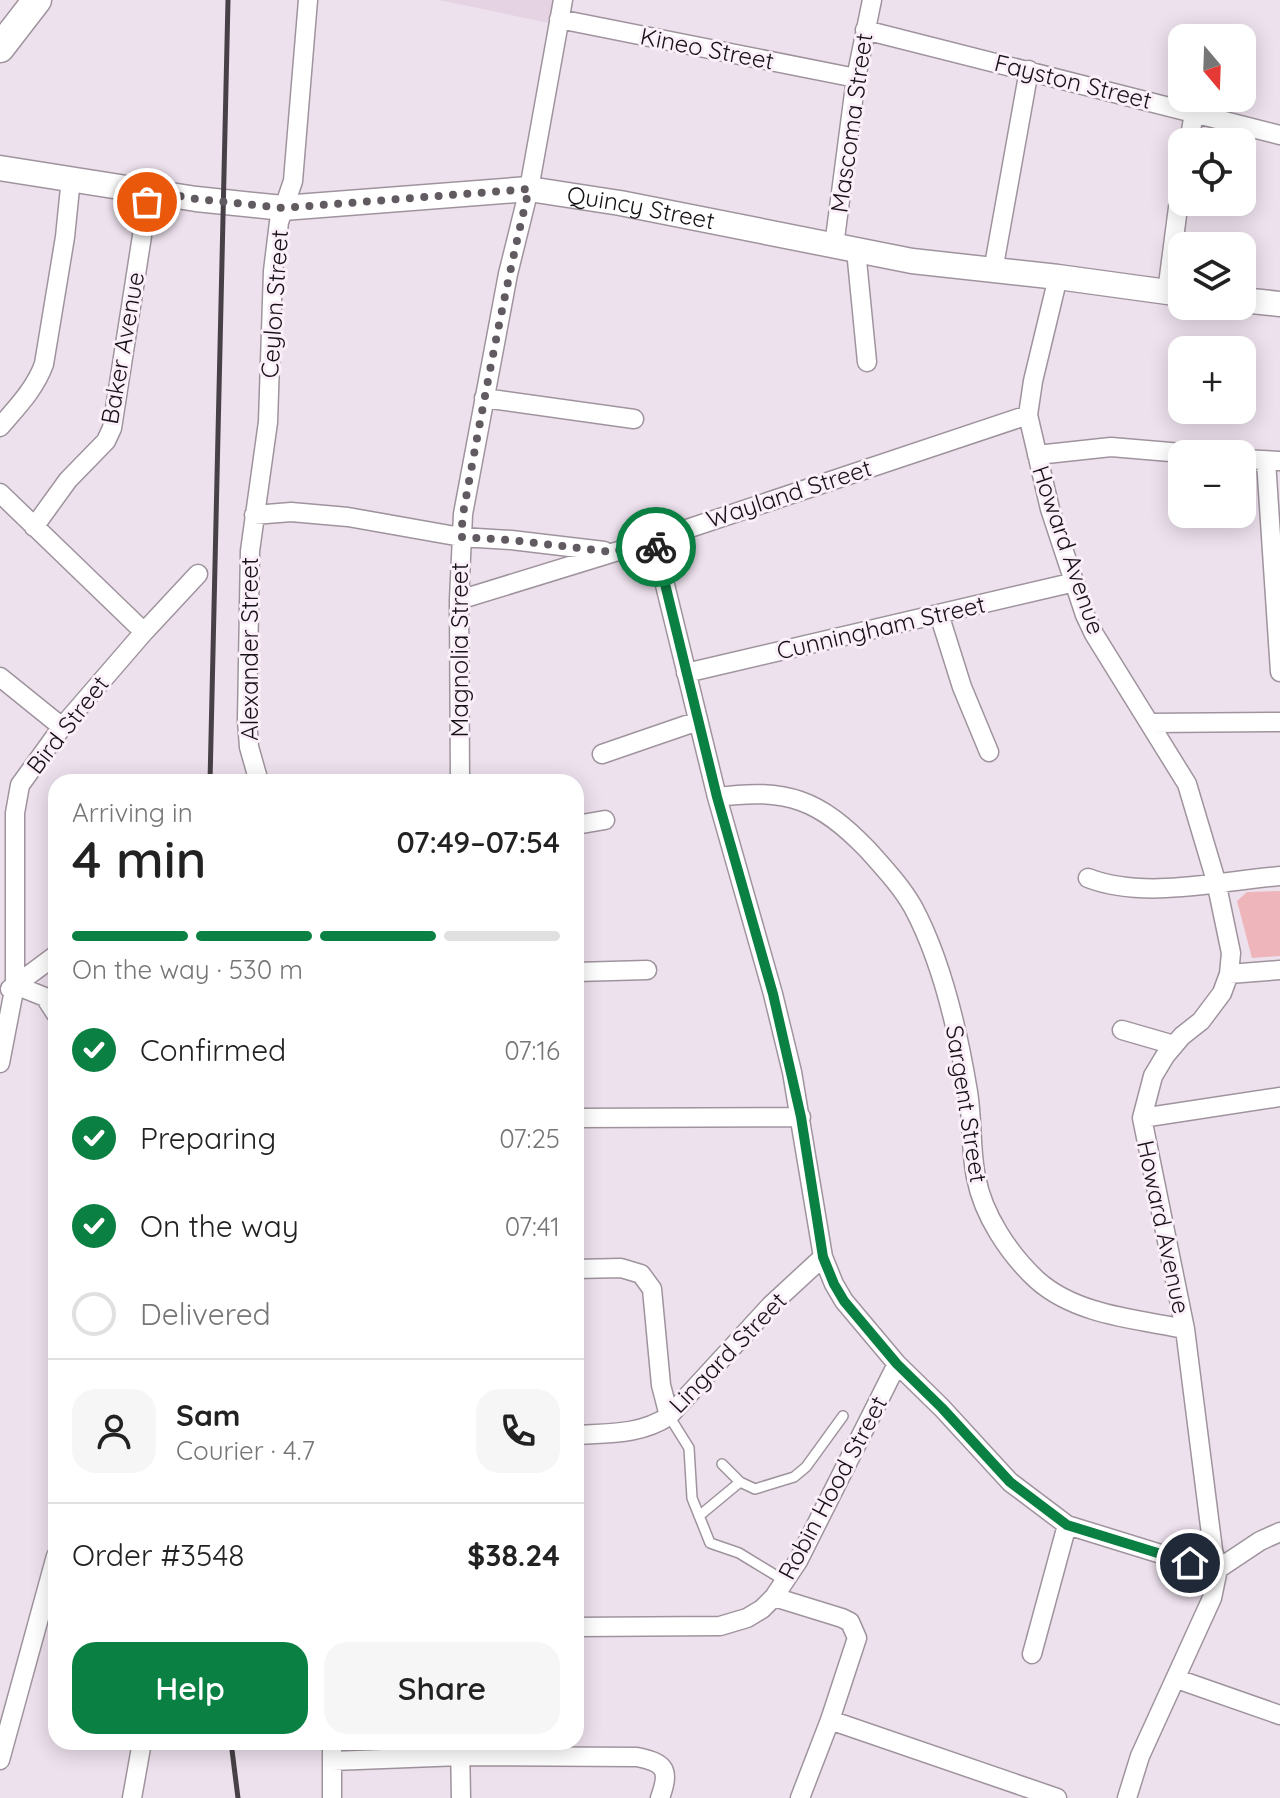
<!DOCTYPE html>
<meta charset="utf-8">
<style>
:root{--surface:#fff;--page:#f6f6f6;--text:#222;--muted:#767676;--line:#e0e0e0;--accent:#0b8043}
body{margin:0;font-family:Quicksand,sans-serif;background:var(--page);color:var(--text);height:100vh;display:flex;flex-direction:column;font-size:30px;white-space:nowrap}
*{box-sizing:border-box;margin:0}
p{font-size:26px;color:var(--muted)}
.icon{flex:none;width:44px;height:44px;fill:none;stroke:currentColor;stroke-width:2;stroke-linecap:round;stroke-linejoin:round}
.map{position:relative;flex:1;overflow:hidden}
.details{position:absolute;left:48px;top:774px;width:536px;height:976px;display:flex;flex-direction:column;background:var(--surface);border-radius:24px;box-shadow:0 4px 20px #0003}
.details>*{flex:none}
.needle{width:52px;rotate:161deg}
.tools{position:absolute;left:1168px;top:24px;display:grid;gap:16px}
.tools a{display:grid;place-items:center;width:88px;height:88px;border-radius:16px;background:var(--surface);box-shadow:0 4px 20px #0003;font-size:40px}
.pin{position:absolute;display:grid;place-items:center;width:68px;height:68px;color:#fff;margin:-34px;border:4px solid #fff;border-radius:50%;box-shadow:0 2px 8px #0007}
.courier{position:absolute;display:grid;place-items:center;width:80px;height:80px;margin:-40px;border:6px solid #0b8043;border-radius:50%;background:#fff;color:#222;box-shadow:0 2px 10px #0007}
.summary em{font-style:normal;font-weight:600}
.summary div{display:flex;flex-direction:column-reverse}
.summary{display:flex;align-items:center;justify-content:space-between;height:136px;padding:0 24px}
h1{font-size:52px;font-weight:600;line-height:60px}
.bar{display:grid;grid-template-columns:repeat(4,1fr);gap:12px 8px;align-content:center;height:96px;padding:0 24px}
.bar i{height:10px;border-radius:6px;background:var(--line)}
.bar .selected{background:var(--accent)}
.bar p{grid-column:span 4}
.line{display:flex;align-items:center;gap:20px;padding:0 24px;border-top:2px solid var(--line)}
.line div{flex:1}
.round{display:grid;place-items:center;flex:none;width:84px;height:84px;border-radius:24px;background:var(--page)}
ol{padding:0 24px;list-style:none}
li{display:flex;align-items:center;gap:24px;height:88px}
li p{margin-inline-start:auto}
li .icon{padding:8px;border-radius:50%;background:var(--accent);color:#fff;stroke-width:4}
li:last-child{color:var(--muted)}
li i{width:44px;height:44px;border:4px solid var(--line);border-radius:50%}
.action{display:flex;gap:16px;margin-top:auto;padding:16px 24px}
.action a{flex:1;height:92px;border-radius:24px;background:var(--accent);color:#fff;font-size:32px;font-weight:600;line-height:92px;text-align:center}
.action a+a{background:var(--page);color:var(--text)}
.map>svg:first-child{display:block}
.built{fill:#e5d3e4}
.green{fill:#eeb5ba}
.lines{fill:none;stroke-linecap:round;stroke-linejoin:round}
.lane-casing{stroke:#9f949e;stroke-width:12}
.street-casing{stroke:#9f949e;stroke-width:21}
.secondary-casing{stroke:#9f949e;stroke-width:27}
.primary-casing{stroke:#9f949e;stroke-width:31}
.lane{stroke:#fff;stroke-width:9}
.street{stroke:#fff;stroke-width:18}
.secondary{stroke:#fff;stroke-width:24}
.primary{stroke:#fff;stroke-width:28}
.rail{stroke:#474147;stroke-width:5}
.done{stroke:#615a61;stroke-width:8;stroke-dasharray:0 14.4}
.route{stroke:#0b8043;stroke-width:10}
.labels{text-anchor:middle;stroke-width:6;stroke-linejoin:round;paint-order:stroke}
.street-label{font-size:24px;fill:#161216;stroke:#fbeffa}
</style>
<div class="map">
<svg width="1280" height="1798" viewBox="0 0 1280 1798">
<rect width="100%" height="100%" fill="#ede1ed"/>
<path class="built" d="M439,0h115l-5,23z"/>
<path class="green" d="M1280,891v65l-28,2 -15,-57 10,-9z"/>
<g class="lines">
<defs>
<path id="lane" d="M669,1416l20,32 3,50 18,45 29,10 46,28
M722,1464l18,18
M699,1516l41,-34 15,7 39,-12 12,-10 37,-51"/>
<path id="street" d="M559,19l297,59
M865,30l415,105
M1189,142l5,-29
M834,246l22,-168 16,-78
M856,250l11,112
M993,271l36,-201
M1058,277l-25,104 -5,34 22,94 35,106 9,19 93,150 29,97 15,72 -2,21 -7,19 -21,28 -19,15 -17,20 -12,20 -11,42 43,211 28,221 5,19 -6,29 -72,158 -13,42
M1167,292l15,-115
M484,398l150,21
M0,427c17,-20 35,-38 44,-63l21,-127 6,-59
M1037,455l74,-8 83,7
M1242,459l38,2
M1266,461l14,211
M0,493l144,139
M254,515l37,-3 57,5 113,20 50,3 93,11
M34,527l34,-47 38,-39 6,-13 37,-237
M654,540l63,257 56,197 19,78 31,185 11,27 10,17 53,63 45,44 68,74 57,43 123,38 28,6 42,-28 20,-9
M459,600l195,-60 374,-125
M939,614l23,73 27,65
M686,673l389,-91
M0,677l62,50
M1150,723l130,-1
M602,754l96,-33
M259,782l-10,-35 -2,-27 3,-169 18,-129 5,-151 6,-49 14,-41 15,-181
M460,782l-1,-182 4,-86 45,-240 21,-85 34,-189
M717,797c70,-9 102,2 151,53 16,18 33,36 45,57 29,54 44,120 54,179 6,30 3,62 9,91 7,38 33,77 61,103 39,35 99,39 148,49
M576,825l29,-5
M1088,878c57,22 132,3 192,-2
M576,972l71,-2
M1229,974l51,-4
M15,985l30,12 11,17
M10,989l46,-34
M1122,1030l52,15
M0,1063l15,-78v-172l5,-28 42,-58 82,-95 54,-58
M576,1118l225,-1
M1142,1118l138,-21
M576,1269l45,-1 20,6 11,15 9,96 8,31
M576,1435c33,-2 64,0 93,-19l102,-111 52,-48
M774,1597l68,21 8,4 7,16 -27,82 -30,78
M576,1627l144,-1 27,-8 15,-9 12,-12 24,-36 99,-197
M1032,1654l35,-129
M1177,1679l103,36
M830,1720l227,78
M332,1742v56
M460,1742l1,56
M0,1760l56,-204
M332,1761l129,-5 176,1c29,6 33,13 23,41
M132,1798l10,-56"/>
<g id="secondary">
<path id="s1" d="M0,168l196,31 87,9 246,-19 91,14 292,58 146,16 124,17"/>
<path d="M1242,300l38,4"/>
</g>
<path id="primary" d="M0,48l37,-48"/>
</defs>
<use href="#lane" class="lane-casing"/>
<use href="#street" class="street-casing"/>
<use href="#secondary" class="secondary-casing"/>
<use href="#primary" class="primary-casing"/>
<use href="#lane" class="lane"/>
<use href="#street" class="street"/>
<use href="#secondary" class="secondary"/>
<use href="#primary" class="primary"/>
<path class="rail" d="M210,782l18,-782
M231,1742l7,56"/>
</g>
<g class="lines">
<path class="done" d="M147,202l2,-11 47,8 87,9 246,-19c-26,108 -46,216 -66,325l-2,23 50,3 101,12 42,-12 2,7"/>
<path class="route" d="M656,547l61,250 56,197 28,123 22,140 11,27 10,17 53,63 45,44 68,74 57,43 123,38"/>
</g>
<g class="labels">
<g class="street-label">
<text transform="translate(707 49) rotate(11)" y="8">Kineo Street</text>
<text transform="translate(1073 82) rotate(14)" y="8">Fayston Street</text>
<text transform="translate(852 123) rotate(-82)" y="8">Mascoma Street</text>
<text dy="8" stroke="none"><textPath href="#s1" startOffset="646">Quincy Street</textPath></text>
<text transform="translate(275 304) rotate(-86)" y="8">Ceylon Street</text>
<text transform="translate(123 348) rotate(-80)" y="8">Baker Avenue</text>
<text transform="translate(789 494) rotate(-18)" y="8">Wayland Street</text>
<text transform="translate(1068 550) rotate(71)" y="8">Howard Avenue</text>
<text transform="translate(881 628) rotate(-13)" y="8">Cunningham Street</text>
<text transform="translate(250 649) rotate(-90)" y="8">Alexander Street</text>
<text transform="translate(460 650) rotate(-90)" y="8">Magnolia Street</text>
<text transform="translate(68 725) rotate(-52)" y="8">Bird Street</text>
<text transform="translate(966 1104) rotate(81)" y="8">Sargent Street</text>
<text transform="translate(1163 1227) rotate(78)" y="8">Howard Avenue</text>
<text transform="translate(728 1353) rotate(-46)" y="8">Lingard Street</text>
<text transform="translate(833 1488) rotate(-62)" y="8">Robin Hood Street</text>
</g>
</g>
</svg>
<div class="tools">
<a><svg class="needle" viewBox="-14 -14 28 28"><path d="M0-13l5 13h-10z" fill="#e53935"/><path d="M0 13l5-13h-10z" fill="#767676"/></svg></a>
<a><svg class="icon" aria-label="locate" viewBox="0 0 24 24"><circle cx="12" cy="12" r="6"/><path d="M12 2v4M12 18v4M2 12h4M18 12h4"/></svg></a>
<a><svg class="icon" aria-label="layers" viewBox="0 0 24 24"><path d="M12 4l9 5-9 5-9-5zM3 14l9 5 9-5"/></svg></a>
<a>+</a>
<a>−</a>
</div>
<div class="pin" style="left:147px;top:202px;background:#ea580c"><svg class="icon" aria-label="bag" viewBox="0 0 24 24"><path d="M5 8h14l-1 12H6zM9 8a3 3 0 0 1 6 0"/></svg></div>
<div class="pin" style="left:1190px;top:1563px;background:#1f2937"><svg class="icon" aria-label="home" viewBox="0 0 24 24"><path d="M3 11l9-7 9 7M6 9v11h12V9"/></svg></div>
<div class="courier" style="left:656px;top:547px"><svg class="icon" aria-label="bike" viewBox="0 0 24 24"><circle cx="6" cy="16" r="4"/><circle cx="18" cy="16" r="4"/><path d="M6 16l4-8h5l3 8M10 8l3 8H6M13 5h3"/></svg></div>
<section class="details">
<div class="summary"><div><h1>4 min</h1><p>Arriving in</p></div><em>07:49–07:54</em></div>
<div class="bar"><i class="selected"></i><i class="selected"></i><i class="selected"></i><i></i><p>On the way · 530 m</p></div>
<ol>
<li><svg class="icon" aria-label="check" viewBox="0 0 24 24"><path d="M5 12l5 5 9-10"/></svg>Confirmed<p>07:16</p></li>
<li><svg class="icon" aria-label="check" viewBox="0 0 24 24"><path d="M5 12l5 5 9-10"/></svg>Preparing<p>07:25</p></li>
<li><svg class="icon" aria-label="check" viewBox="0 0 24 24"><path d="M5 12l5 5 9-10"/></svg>On the way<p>07:41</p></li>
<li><i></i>Delivered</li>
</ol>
<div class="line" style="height:144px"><a class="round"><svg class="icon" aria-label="person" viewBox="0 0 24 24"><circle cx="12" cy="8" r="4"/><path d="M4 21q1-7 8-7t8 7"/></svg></a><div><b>Sam</b><p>Courier · 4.7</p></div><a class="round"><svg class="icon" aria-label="phone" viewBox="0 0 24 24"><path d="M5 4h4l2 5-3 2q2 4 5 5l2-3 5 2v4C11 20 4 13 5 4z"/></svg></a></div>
<div class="line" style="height:104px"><div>Order #3548</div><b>$38.24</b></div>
<div class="action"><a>Help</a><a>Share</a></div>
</section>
</div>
